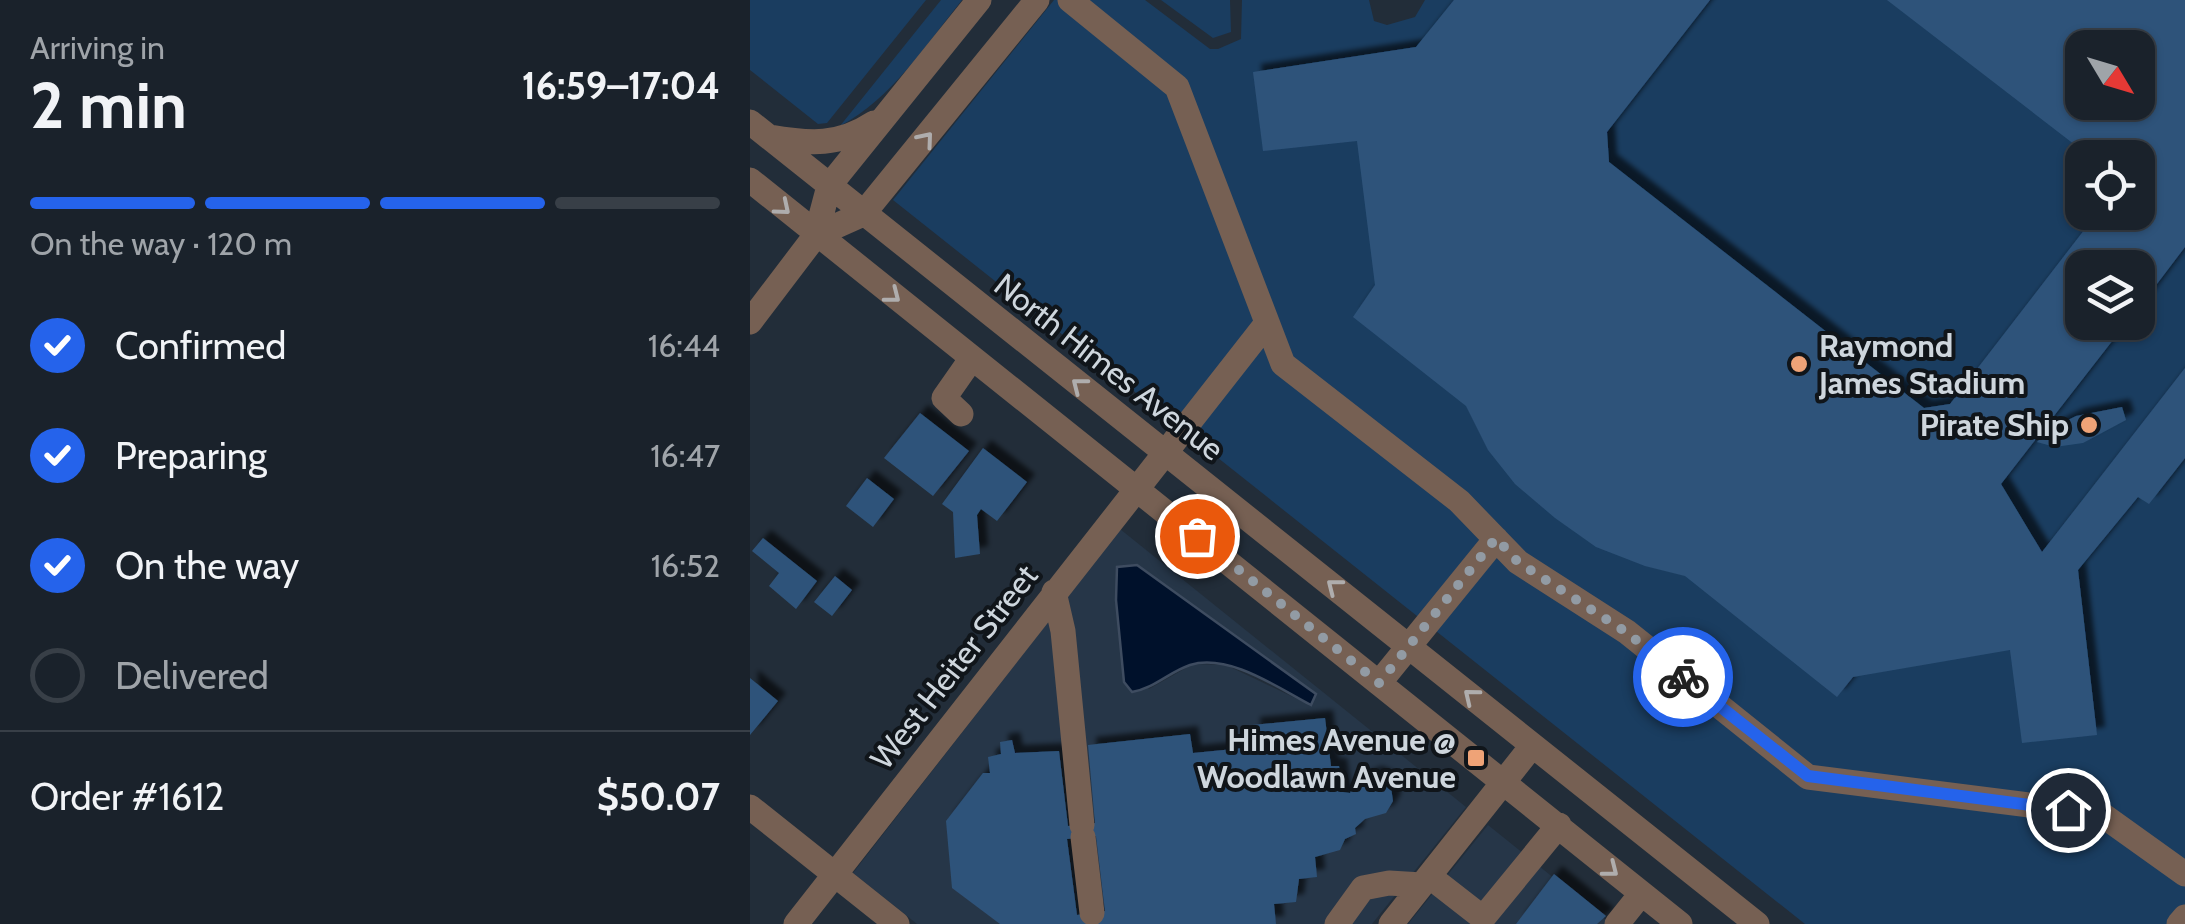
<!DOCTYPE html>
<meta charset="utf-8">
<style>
:root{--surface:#1a222b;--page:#272f37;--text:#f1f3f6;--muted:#9fa4a9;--line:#383f47;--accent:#2563eb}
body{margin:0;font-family:Cabin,sans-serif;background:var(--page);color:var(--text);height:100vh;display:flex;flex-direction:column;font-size:38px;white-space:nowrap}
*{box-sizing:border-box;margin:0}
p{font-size:32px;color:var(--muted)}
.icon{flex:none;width:55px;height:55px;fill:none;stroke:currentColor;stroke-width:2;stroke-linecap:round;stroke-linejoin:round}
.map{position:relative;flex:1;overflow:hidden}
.panel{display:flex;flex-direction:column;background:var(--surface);width:750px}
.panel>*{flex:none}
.needle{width:65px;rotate:128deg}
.fabs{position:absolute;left:1315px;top:30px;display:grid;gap:20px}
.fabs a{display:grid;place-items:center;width:90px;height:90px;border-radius:20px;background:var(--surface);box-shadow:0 2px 8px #0004,0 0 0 2px var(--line);font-size:50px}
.pin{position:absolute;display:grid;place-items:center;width:85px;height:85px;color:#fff;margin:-42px;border:5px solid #fff;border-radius:50%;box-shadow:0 2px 10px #0007}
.courier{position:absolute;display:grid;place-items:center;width:100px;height:100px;margin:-50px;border:8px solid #2563eb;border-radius:50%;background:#fff;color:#222;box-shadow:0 2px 12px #0007}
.summary em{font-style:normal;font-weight:700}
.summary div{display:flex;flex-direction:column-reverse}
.summary{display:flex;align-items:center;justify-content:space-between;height:170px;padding:0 30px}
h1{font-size:65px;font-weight:700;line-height:75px}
.bar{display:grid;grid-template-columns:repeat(4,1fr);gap:15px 10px;align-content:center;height:120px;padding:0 30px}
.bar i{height:12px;border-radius:8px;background:var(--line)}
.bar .selected{background:var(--accent)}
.bar p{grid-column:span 4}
.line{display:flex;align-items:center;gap:25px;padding:0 30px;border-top:2px solid var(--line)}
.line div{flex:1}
ol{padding:0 30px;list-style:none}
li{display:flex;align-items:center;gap:30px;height:110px}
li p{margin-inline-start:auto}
li .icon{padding:10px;border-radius:50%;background:var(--accent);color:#fff;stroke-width:4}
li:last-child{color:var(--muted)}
li i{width:55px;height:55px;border:5px solid var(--line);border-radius:50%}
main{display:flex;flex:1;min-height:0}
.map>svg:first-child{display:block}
.built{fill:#263648;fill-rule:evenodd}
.green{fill:#1a3d60;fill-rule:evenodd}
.water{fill:#00112b;stroke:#3e4c60;stroke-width:2.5}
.building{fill:#2e537a;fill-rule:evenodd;filter:url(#shadow)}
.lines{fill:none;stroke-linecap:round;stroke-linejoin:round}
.minor{stroke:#766053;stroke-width:25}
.oneway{stroke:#afadad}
.done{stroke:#929ba4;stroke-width:10;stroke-dasharray:0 18}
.route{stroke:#2563eb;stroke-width:12}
.poi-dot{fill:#efa377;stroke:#10151a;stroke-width:4}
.labels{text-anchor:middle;stroke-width:8;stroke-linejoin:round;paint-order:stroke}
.poi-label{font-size:32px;font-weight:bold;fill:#ced6dd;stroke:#10151a;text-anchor:end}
.street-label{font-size:32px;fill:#ced6dd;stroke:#10151a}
</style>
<main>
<section class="panel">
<div class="summary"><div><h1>2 min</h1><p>Arriving in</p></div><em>16:59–17:04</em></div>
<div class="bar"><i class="selected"></i><i class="selected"></i><i class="selected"></i><i></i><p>On the way · 120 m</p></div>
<ol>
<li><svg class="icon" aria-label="check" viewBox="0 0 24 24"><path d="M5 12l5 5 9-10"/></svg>Confirmed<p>16:44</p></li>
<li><svg class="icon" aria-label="check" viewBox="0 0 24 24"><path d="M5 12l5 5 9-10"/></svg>Preparing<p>16:47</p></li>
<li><svg class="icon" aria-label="check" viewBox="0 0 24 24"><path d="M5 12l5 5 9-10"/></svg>On the way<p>16:52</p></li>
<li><i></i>Delivered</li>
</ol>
<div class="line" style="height:130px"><div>Order #1612</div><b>$50.07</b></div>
</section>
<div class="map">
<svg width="1435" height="924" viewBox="0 0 1435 924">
<defs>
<filter id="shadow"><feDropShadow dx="8" dy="-8" stdDeviation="2.5" flood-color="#0009"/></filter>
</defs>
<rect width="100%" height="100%" fill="#222d39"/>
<path class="built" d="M370,529l346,278 -94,117h-455l-64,-51zM387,565l173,140 -84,-40 -33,-1 -44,25 -33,-89 1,-32z
M738,825l123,99h-203z"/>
<path class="green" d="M0,0h176l-99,123 -9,1 -68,-54z
M191,0h21c-37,46 -70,98 -122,126z
M304,0h91l65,49h8l23,-10 1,-39h127l5,21 13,4 28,-8 10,-17h760v924h-380l-912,-724zM1332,48h56v54h-56zM1332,158h56v54h-56zM1332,268h56v54h-56z
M411,0h69l1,32 -18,6z"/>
<path class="water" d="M387,565l179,129 -5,11c-33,-17 -82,-52 -121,-40 -21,7 -35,23 -58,27l-8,-10 -8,-82 1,-33z"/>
<path class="building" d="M704,0h256l-103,132 2,30 315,246 26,-4 148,-192h40v-54h-46l-205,-158h298v247l-47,62v-41h-56v54h45l-126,162 41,68 143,-184v90l-36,46 -11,-7 -60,73 19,165 -75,8 -12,-93 -157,27 -16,20 -152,-121 -40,-10 -49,-19 -41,-29 -40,-34 -27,-34 -22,-44 -113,-89 22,-32 -18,-144 -94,10 -10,-79 163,-25zM1332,48h56v54h-56z
M1372,407l4,13 -43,23 -28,4 -18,-5 13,-13 26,-13z
M170,413l49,38 -36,45 -49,-38z
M233,448l44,34 -30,39 -16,-12 -4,6 3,39 -25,4 -2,-46 -11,-8z
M117,478l27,21 -21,28 -27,-21z
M13,538l54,43 -21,28 -27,-23 10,-13 -27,-22z
M85,576l17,14 -20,26 -18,-14z
M0,678l28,23 -28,34z
M575,718l6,48h8l4,26 7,1 6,-12 18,-7 10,4 7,9 2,14 -7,12 -21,6 -10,9 1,6 -11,5 -5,11 -25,7 2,20 -18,2 -3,23 -22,2 2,20h-276l-48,-36 -6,-67 37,-48h7l-2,-16 13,-3 -1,-12 12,-2 3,13 44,-2 9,75 27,-3 -7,-78 102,-11 3,19 61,-6 -2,-22zM346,836l9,75 -28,4 -10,-76z
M804,874l52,42 -9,8h-81z"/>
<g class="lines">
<path class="minor" d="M320,0l107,87 106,277 176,137 59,61 109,70 181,145 293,37 84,60
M0,122l1007,802
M20,137c40,7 69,9 104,-14
M0,180l930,744
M66,235l47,-21 174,-214
M0,322l66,-87 13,-49 150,-186
M211,414l-17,-16 28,-40
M304,592l9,39 19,194
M629,683l117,-144
M0,807l147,117
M333,837l9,76
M679,876l54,42 76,-93
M46,924l471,-601
M587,924l26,-36 26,-5 33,2
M641,924l141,-178
M867,924l24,-30
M1429,924l6,-7"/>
</g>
<defs><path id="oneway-chevron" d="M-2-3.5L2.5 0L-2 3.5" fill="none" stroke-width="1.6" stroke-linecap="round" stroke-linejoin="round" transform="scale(2.5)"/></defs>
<g class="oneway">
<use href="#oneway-chevron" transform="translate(176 139) rotate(-50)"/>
<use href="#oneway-chevron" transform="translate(33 208) rotate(40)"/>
<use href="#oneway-chevron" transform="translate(143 296) rotate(38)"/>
<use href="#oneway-chevron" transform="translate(329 385) rotate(-142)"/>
<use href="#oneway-chevron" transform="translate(584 586) rotate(-142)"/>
<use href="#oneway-chevron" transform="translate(721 696) rotate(-141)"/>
<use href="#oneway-chevron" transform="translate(861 870) rotate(38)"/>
</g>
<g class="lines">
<path class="done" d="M447,536l182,147 117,-145 22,24 108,70 57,45"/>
<path class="route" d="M933,677l125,99 260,34"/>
</g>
<g class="poi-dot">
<circle cx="1049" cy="364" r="10"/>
<circle cx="1339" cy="425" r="10"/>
<rect x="716" y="748" width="20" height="20" rx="5"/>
</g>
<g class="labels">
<g class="poi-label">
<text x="1069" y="357" text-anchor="start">Raymond<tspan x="1069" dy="37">James Stadium</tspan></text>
<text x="1319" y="436">Pirate Ship</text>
<text x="706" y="751">Himes Avenue @<tspan x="706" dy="37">Woodlawn Avenue</tspan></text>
</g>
<g class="street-label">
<text transform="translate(359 367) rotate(38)" y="11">North Himes Avenue</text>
<text transform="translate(204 667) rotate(-52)" y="11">West Heiter Street</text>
</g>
</g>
</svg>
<div class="fabs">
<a><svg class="needle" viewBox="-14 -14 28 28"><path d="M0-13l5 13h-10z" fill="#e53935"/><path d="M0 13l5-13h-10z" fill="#9fa4a9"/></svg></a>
<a><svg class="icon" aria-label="locate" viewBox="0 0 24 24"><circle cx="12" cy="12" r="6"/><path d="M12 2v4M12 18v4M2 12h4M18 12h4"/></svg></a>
<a><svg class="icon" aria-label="layers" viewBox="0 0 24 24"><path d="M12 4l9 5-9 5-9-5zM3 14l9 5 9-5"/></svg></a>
</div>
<div class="pin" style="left:447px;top:536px;background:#ea580c"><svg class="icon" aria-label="bag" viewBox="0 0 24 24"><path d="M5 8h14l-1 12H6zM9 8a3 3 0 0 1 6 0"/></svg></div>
<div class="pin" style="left:1318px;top:810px;background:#1f2937"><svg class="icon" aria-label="home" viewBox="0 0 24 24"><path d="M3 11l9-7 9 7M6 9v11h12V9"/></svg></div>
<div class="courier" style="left:933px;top:677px"><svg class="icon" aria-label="bike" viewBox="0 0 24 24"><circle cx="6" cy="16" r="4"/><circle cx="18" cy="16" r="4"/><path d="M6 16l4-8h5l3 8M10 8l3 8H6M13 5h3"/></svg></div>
</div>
</main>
